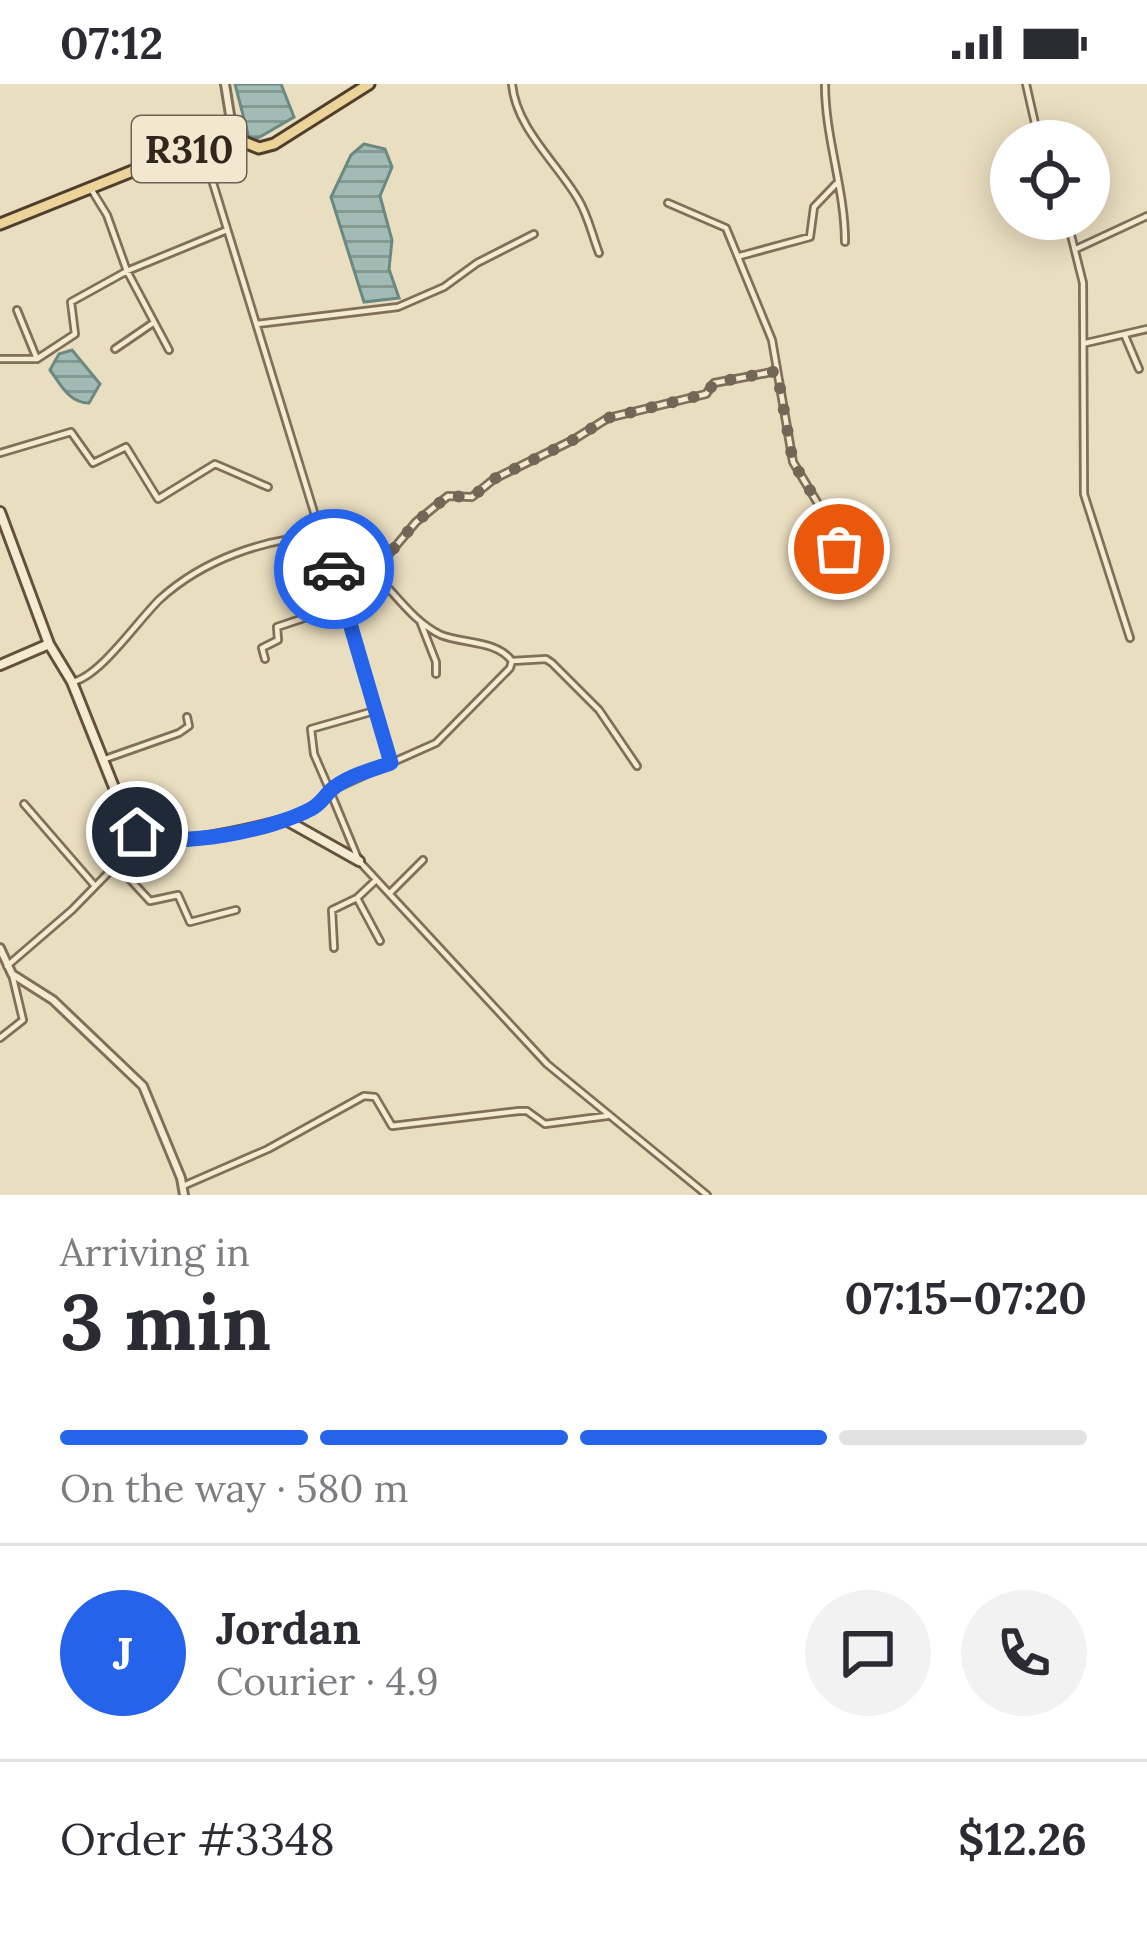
<!DOCTYPE html>
<meta charset="utf-8">
<style>
:root{--surface:#fff;--page:#f2f2f3;--text:#2b2b33;--muted:#7c7c81;--line:#e1e1e2;--accent:#2563eb}
body{margin:0;font-family:Lora,serif;background:var(--page);color:var(--text);height:100vh;display:flex;flex-direction:column;font-size:45px;white-space:nowrap}
*{box-sizing:border-box;margin:0}
p{font-size:39px;color:var(--muted)}
.icon{flex:none;width:66px;height:66px;fill:none;stroke:currentColor;stroke-width:2;stroke-linecap:round;stroke-linejoin:round}
.map{position:relative;height:1111px;overflow:hidden}
.side{display:flex;flex-direction:column;background:var(--surface);flex:1}
.side>*{flex:none}
.fabs{position:absolute;left:990px;top:36px;display:grid;gap:24px}
.fabs a{display:grid;place-items:center;width:120px;height:120px;border-radius:50%;background:var(--surface);box-shadow:0 6px 30px #0003;font-size:60px}
.pin{position:absolute;display:grid;place-items:center;width:102px;height:102px;color:#fff;margin:-51px;border:6px solid #fff;border-radius:50%;box-shadow:0 3px 12px #0007}
.courier{position:absolute;display:grid;place-items:center;width:120px;height:120px;margin:-60px;border:9px solid #2563eb;border-radius:50%;background:#fff;color:#222;box-shadow:0 3px 15px #0007}
.summary em{font-style:normal;font-weight:700}
.summary div{display:flex;flex-direction:column-reverse}
.summary{display:flex;align-items:center;justify-content:space-between;height:204px;padding:0 60px}
h1{font-size:78px;font-weight:700;line-height:90px}
.bar{display:grid;grid-template-columns:repeat(4,1fr);gap:18px 12px;align-content:center;height:144px;padding:0 60px}
.bar i{height:15px;border-radius:9px;background:var(--line)}
.bar .current{background:var(--accent)}
.bar p{grid-column:span 4}
.line{display:flex;align-items:center;gap:30px;padding:0 60px;border-top:3px solid var(--line)}
.line div{flex:1}
.round{display:grid;place-items:center;flex:none;width:126px;height:126px;border-radius:63px;background:var(--page)}
.status{display:flex;justify-content:space-between;align-items:center;height:84px;padding:0 60px;background:var(--surface);direction:ltr}
.status svg{height:33px;fill:currentColor}
.map>svg:first-child{display:block}
.water{fill:url(#water-rules);stroke:#6b8982;stroke-width:3}
.lines{fill:none;stroke-linecap:round;stroke-linejoin:round}
.minor-casing{stroke:#816f59;stroke-width:10}
.tertiary-casing{stroke:#816f59;stroke-width:12}
.secondary-casing{stroke:#63503d;stroke-width:14}
.primary-casing{stroke:#4f3e2e;stroke-width:15}
.minor{stroke:#f5ebd2;stroke-width:4.5}
.tertiary{stroke:#f5ebd2;stroke-width:6}
.secondary{stroke:#f5ebd2;stroke-width:8}
.primary{stroke:#ebd39a;stroke-width:9}
.done{stroke:#726756;stroke-width:12;stroke-dasharray:0 21.6}
.route{stroke:#2563eb;stroke-width:15}
.labels{text-anchor:middle;stroke-width:9;stroke-linejoin:round;paint-order:stroke}
.shield{fill:#f2e8cf;stroke:#6c6152;stroke-width:3}
.shield-label{font-size:39px;font-weight:bold;fill:#32271d}
</style>
<div class="status"><b>07:12</b><svg viewBox="0 0 49 12"><path d="M0 12V9h3v3zM5 12V6h3v6zM10 12V3h3v9zM15 12V0h3v12zM26 1h20v11H26zM47 4h2v5h-2z"/></svg></div>
<div class="map">
<svg width="1147" height="1111" viewBox="0 0 1147 1111">
<defs>
<pattern id="water-rules" width="6" height="5" patternUnits="userSpaceOnUse" patternTransform="scale(3)"><rect width="6" height="5" fill="#a2bcb5"/><path d="M0 2.5h6" fill="none" stroke="#859993"/></pattern>
</defs>
<rect width="100%" height="100%" fill="#eadec0"/>
<path class="water" d="M235,0h46l13,33 -36,21h-9z
M364,60l21,5 7,18 -12,29 12,44 -3,29 10,29 -35,4 -33,-105 20,-42z
M72,266l28,34 -11,19c-20,0 -28,-18 -39,-33l9,-16z"/>
<g class="lines">
<defs>
<path id="minor" d="M512,0c4,44 45,79 66,115 10,16 14,36 21,54
M825,0c0,54 20,105 20,158
M1026,0l13,57
M201,60l190,619 -61,28 29,70 188,203 160,131
M91,105l16,26 20,56 42,79
M668,119l58,25 46,112 21,122 33,55 26,64 3,3 14,-8
M1067,135l16,64 1,211 46,144
M1076,165l71,-33
M740,172l70,-19 4,-30 22,-23
M17,226l20,49 38,-25 -4,-32 56,-31 100,-41
M257,240l141,-17 46,-20 33,-24 57,-29
M1125,252l14,33
M1086,259l61,-14
M115,265l38,-26
M0,275h36
M0,369l71,-21 22,31 33,-16 32,52 57,-35 53,23
M374,488l42,-50 32,-26 24,1 22,-18 79,-39 35,-22 98,-24 8,-11 63,-12
M420,537l16,41v12
M265,575l-3,-11 16,-8 -1,-13 66,-22
M512,577l34,-2 6,4 47,47 38,56
M72,598c28,-5 66,-62 88,-83 44,-40 104,-60 163,-64 19,12 38,25 54,41 20,20 38,47 64,59 23,9 55,5 71,26l-2,7 -74,75 -45,20
M105,675l74,-26 10,-7 -2,-9
M24,720l71,82
M286,736l34,-17 10,-12 -16,-37 -3,-25 63,-18
M115,779l35,38 28,-6 12,27 46,-12
M390,809l33,-33
M357,814l23,43
M334,864l-2,-38 25,-12 18,-17
M7,882l65,-56 41,-42 5,-21 19,-15
M0,954l23,-18 -11,-46
M183,1102l85,-37 96,-53 11,1 17,29 127,-15h8l18,13 62,-8"/>
<path id="tertiary" d="M225,0l6,37 -6,13
M0,864l12,26 41,26 90,86 38,92 3,17"/>
<path id="secondary" d="M0,428l49,132 23,38 55,138c7,8 12,15 23,18 30,9 105,-10 136,-18l73,41
M0,581l49,-21"/>
<path id="primary" d="M0,140l225,-90 34,14 15,-4 95,-60"/>
</defs>
<use href="#minor" class="minor-casing"/>
<use href="#tertiary" class="tertiary-casing"/>
<use href="#secondary" class="secondary-casing"/>
<use href="#primary" class="primary-casing"/>
<use href="#minor" class="minor"/>
<use href="#tertiary" class="tertiary"/>
<use href="#secondary" class="secondary"/>
<use href="#primary" class="primary"/>
</g>
<g class="lines">
<path class="done" d="M334,485l-11,-34 51,37 42,-50 32,-26 24,1 22,-18 79,-39 35,-22 98,-24 8,-11 63,-12 16,91 33,55 13,32"/>
<path class="route" d="M137,748c39,19 137,-3 174,-23 10,-5 13,-12 20,-19 15,-14 41,-20 60,-27l-57,-194"/>
</g>
<g class="labels">
<rect class="shield" x="132" y="32" width="114" height="66" rx="9"/>
<g class="shield-label">
<text x="189" y="79">R310</text>
</g>
</g>
</svg>
<div class="fabs">
<a><svg class="icon" aria-label="locate" viewBox="0 0 24 24"><circle cx="12" cy="12" r="6"/><path d="M12 2v4M12 18v4M2 12h4M18 12h4"/></svg></a>
</div>
<div class="pin" style="left:839px;top:465px;background:#ea580c"><svg class="icon" aria-label="bag" viewBox="0 0 24 24"><path d="M5 8h14l-1 12H6zM9 8a3 3 0 0 1 6 0"/></svg></div>
<div class="pin" style="left:137px;top:748px;background:#1f2937"><svg class="icon" aria-label="home" viewBox="0 0 24 24"><path d="M3 11l9-7 9 7M6 9v11h12V9"/></svg></div>
<div class="courier" style="left:334px;top:485px"><svg class="icon" aria-label="car" viewBox="0 0 24 24"><path d="M5 17H2v-5l4-1 3-4h7l3 4 3 1v5h-3M9 17h6M6 11h13"/><circle cx="7" cy="17" r="2"/><circle cx="17" cy="17" r="2"/></svg></div>
</div>
<section class="side">
<div class="summary"><div><h1>3 min</h1><p>Arriving in</p></div><em>07:15–07:20</em></div>
<div class="bar"><i class="current"></i><i class="current"></i><i class="current"></i><i></i><p>On the way · 580 m</p></div>
<div class="line" style="height:216px"><b class="round" style="background:var(--accent);color:#fff">J</b><div><b>Jordan</b><p>Courier · 4.9</p></div><a class="round"><svg class="icon" aria-label="chat" viewBox="0 0 24 24"><path d="M4 5h16v11H9l-5 4z"/></svg></a><a class="round"><svg class="icon" aria-label="phone" viewBox="0 0 24 24"><path d="M5 4h4l2 5-3 2q2 4 5 5l2-3 5 2v4C11 20 4 13 5 4z"/></svg></a></div>
<div class="line" style="height:156px"><div>Order #3348</div><b>$12.26</b></div>
</section>
